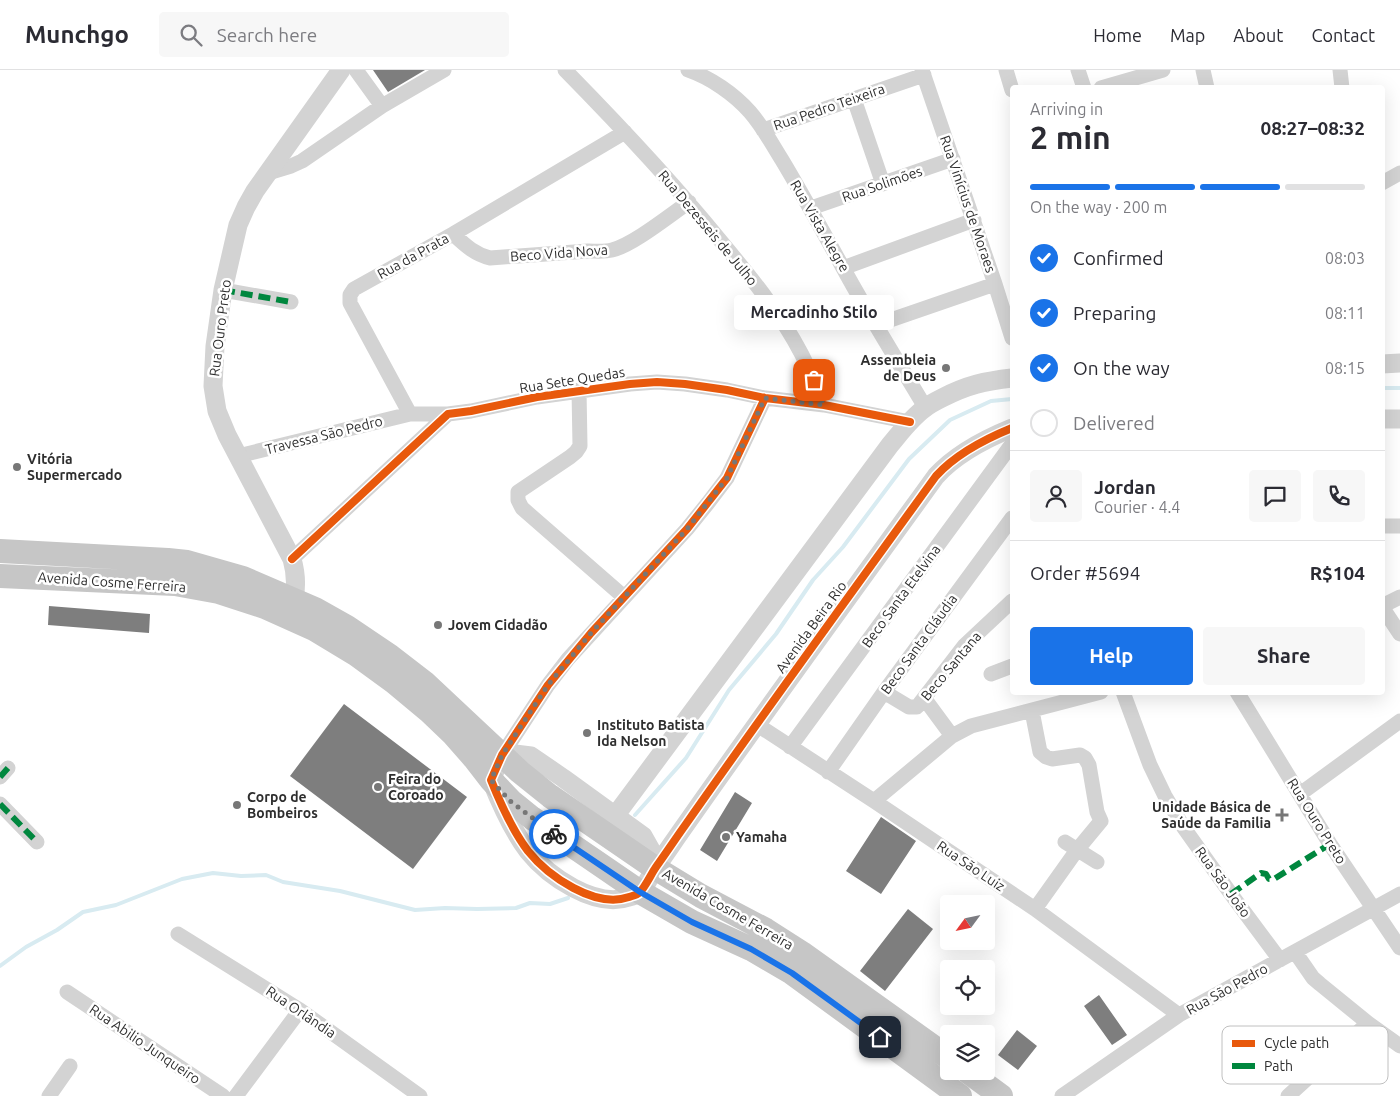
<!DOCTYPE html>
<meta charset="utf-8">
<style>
:root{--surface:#fff;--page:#f7f7f7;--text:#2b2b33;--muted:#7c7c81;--line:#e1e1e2;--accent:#1a73e8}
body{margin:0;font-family:Ubuntu,sans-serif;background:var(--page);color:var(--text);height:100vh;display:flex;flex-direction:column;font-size:19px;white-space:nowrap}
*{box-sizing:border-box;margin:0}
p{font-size:16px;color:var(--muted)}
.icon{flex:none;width:28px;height:28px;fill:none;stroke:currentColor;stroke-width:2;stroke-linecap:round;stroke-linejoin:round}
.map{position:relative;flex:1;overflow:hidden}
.sheet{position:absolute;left:1010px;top:15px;width:375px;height:610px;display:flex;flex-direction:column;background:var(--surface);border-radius:5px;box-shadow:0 5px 20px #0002}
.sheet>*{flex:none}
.needle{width:32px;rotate:237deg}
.buttons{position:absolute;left:940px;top:825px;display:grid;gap:10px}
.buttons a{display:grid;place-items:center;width:55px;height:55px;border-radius:5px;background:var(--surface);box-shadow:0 5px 20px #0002;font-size:25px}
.pin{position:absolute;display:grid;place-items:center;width:42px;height:42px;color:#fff;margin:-21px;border-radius:10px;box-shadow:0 2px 8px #0006}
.courier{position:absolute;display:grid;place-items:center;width:50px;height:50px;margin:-25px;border:4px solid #1a73e8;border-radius:50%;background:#fff;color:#222;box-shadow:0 1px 6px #0007}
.bubble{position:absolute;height:35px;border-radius:5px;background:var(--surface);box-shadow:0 5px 20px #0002;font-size:16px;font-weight:600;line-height:35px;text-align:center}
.summary em{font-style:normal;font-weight:600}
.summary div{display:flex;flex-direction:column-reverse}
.summary{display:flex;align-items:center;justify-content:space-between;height:85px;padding:0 20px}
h1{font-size:32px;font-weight:600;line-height:38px}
.bar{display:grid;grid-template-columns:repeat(4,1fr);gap:8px 5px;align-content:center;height:60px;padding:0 20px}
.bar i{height:6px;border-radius:4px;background:var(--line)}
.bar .selected{background:var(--accent)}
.bar p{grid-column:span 4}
.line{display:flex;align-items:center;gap:12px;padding:0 20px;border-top:1px solid var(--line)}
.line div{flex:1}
.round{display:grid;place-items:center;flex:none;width:52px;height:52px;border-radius:5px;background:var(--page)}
ol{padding:0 20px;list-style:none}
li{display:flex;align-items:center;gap:15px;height:55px}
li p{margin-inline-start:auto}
li .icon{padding:5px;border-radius:50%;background:var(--accent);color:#fff;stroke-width:4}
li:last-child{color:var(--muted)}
li i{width:28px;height:28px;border:2px solid var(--line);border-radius:50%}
.button{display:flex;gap:10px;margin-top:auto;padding:10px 20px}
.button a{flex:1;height:58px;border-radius:5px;background:var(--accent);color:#fff;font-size:20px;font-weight:600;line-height:58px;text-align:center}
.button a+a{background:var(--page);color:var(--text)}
header{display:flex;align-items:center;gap:30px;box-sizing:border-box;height:70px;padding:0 25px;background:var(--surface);border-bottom:1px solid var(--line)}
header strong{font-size:24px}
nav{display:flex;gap:28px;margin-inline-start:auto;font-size:18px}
.search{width:350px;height:45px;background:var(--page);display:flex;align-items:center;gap:12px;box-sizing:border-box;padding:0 18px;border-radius:5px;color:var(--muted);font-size:19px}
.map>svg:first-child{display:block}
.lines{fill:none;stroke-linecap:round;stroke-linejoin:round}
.stream{stroke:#d8ebf1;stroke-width:4}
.building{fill:#7e7e7e}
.minor{stroke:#d3d3d3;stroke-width:15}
.tertiary{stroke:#d3d3d3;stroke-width:19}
.primary{stroke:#c6c6c6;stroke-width:24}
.quiet{stroke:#00873e;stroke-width:6;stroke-dasharray:12 6;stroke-linecap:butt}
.cycleway-casing{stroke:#fff;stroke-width:11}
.cycleway{stroke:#e8590c;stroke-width:8}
.done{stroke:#777;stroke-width:5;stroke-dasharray:0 9}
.route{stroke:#1a73e8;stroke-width:6}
.poi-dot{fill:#777;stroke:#fff;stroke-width:2}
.labels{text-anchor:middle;stroke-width:5;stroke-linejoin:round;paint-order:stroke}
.street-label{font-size:14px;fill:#2e2e2e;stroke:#fff}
.poi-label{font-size:14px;font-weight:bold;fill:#2e2e2e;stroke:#fff;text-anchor:start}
.key{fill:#fff;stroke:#c0c0c0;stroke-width:1}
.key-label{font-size:14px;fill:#2e2e2e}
</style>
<header>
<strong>Munchgo</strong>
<div class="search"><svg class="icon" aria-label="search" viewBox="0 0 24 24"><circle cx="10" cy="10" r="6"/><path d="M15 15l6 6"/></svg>Search here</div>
<nav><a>Home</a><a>Map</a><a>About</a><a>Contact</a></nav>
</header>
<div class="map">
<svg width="1400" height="1026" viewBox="0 0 1400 1026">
<rect width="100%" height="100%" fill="#fff"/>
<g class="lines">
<path class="stream" d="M1382,318h18
M635,745l51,-57 43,-68 47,-56 37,-54 30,-33 66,-88 41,-39 41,-19 21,-2
M0,896l26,-19 31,-17 26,-18 33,-7 66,-26 31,-6 28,3 25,-1 17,7 57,9 75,19 30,-2 32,1 39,-1 14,-5 20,1 18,-6"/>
</g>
<path class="building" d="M373,0h52l-37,22z
M49,536l101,8 -1,19 -101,-8z
M344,634l123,93 -54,72 -123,-93z
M735,722l17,11 -35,58 -17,-11z
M881,747l35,24 -35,53 -35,-23z
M908,839l25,20 -48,62 -25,-20z
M1099,925l28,40 -15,10 -28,-39z
M1017,960l20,16 -19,24 -20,-15z"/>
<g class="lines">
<path class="minor" d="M356,0l26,36
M565,0c53,54 106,110 154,169 30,36 60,72 82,114 9,17 16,35 23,52
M688,0c23,8 46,24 62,42 13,15 22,32 32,48 21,35 40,70 60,106 26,48 55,94 83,141
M922,0l73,214 17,54
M1006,0l6,20
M1078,0l6,18
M1203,0l4,18
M1340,0l2,18
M1101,18l62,-18
M854,29l29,85
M763,60l161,-55
M268,103l23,-7 11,-5 80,-55 62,-36
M1382,113l18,-10
M811,138l142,-49
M453,164c12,11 21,20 37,24l98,-7c8,0 16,1 24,-1 21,-5 58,-35 77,-48
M843,198l131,-48
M223,220l68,12
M876,255l119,-41
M579,320l1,56 -4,6 -6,5 -52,35v8l4,8 102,89
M448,344h-38l-60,-111v-8l4,-6 99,-55 172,-102
M238,386l172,-42
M1382,456h18
M292,489l156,-145 23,-3 66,-14 93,-13 27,-2 28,2 42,6 38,8 59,7 86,17
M1382,536l18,-9
M1382,537l18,27
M991,604l21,-8
M884,622l25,15h8l47,-61 48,-45
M1123,622l27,73 15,31 19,32 47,66 49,66
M1237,622l93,152 70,104
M924,628l28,38
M1032,641l8,41 6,5 6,2 28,-4 5,3 4,7 8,47 4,9 -24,29 -42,59
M756,654l118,77 161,108 144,106
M790,677l222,-303
M502,685l46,-70 20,-26 119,-130 21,-26 19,-25 38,-80
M828,702l56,-80 128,-174
M0,707l8,-9
M1300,724l100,-73
M874,731l78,-65 19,-10 130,-34
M0,734l37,38
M1065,772l32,20
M178,864l122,76 120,86
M1295,882l18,26 7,6 48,39 32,23
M67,922l156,104
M49,1026l21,-30
M236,1026l64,-86
M1062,1026l117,-81 221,-121
M1288,1026l80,-73"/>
<path class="tertiary" d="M1382,294l18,-1
M1382,349h18
M294,529c3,-15 2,-26 -2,-40l-65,-124 -10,-24 -4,-25 2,-40 8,-56 15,-65 8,-18 9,-16 86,-121
M615,746l275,-371c11,-13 21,-27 35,-37 5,-4 11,-7 17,-10 25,-13 43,-17 70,-20
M655,798l-3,-16 -9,-16 -80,-58 -32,-22 -16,-2 -13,1 -11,25c10,25 21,50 37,71 20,25 67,58 101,46 3,-1 8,-2 10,-4 6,-5 12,-19 17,-26 10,-14 20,-29 30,-43 82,-117 166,-232 250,-348 20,-22 49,-37 76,-48"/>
<path class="primary" d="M0,481l168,9 19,2 56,16 72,31 32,18 43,29 35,27 95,89 30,24 105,72 46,28 65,34 36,23 147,105
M0,506l175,8 44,8 46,15 49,22 43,26 37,27 36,30 23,22 21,24 17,22 20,21 21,17 108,74 52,30 59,27 41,24 168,123
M967,1001l34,25"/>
<path class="quiet" d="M223,220l68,12
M0,707l8,-9
M0,734l37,38
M1231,824l30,-21 5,1 3,5h5l56,-35"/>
<defs>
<path id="cycleway" d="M765,328l-38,80 -40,51 -96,104 -43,52 -46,70 -11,25c10,25 21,50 37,71 20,25 67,58 101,46 3,-1 8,-2 10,-4 6,-5 12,-19 17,-26 10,-14 20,-29 30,-43 82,-117 166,-232 250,-348 20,-22 49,-37 76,-48
M292,489l156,-145 23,-3 66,-14 93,-13 27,-2 28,2 42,6 38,8 59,7 86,17"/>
</defs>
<use href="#cycleway" class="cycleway-casing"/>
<use href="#cycleway" class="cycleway"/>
</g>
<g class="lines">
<path class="done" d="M554,764l-44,-33 -19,-21 11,-25 46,-70 43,-52 96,-104 40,-51 38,-80 59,7 -10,-25"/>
<path class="route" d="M554,764l86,58 52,30 59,27 41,24 88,64"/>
</g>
<g class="poi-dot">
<circle cx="946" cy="298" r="5"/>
<circle cx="17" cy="397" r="5"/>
<circle cx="438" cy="555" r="5"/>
<circle cx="587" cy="663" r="5"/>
<circle cx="378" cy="717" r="5"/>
<circle cx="237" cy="735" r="5"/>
<path d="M1279.5 737.5h5v5h5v5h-5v5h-5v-5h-5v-5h5z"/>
<circle cx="726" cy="767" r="5"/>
</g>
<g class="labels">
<g class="street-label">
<text transform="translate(829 37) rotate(-19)" y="5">Rua Pedro Teixeira</text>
<text transform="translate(882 114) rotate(-19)" y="5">Rua Solimões</text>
<text transform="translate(968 134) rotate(71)" y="5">Rua Vinícius de Moraes</text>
<text transform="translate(820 156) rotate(60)" y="5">Rua Vista Alegre</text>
<text transform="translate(708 158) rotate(50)" y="5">Rua Dezesseis de Julho</text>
<text transform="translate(559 183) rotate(-4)" y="5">Beco Vida Nova</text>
<text transform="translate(413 186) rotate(-29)" y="5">Rua da Prata</text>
<text transform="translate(220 258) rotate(-83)" y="5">Rua Ouro Preto</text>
<text transform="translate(572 310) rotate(-9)" y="5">Rua Sete Quedas</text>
<text transform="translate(324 365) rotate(-14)" y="5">Travessa São Pedro</text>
<text transform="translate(112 512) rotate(4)" y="5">Avenida Cosme Ferreira</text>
<text transform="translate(901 526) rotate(-54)" y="5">Beco Santa Etelvina</text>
<text transform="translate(811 557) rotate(-54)" y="5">Avenida Beira Rio</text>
<text transform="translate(919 574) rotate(-54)" y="5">Beco Santa Cláudia</text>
<text transform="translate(951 596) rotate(-50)" y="5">Beco Santana</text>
<text transform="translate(1317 751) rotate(58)" y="5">Rua Ouro Preto</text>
<text transform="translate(971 796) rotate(34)" y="5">Rua São Luiz</text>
<text transform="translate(1223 812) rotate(54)" y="5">Rua São João</text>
<text transform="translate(728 839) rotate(30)" y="5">Avenida Cosme Ferreira</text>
<text transform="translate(1227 919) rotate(-29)" y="5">Rua São Pedro</text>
<text transform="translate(301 942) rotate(34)" y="5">Rua Orlândia</text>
<text transform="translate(145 974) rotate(34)" y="5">Rua Abilio Junqueiro</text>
</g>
<g class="poi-label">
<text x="936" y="295" text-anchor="end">Assembleia<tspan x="936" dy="16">de Deus</tspan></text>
<text x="27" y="394">Vitória<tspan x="27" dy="16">Supermercado</tspan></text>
<text x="448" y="560">Jovem Cidadão</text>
<text x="597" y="660">Instituto Batista<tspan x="597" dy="16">Ida Nelson</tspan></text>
<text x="388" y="714">Feira do<tspan x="388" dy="16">Coroado</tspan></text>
<text x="247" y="732">Corpo de<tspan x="247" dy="16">Bombeiros</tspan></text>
<text x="1271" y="742" text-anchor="end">Unidade Básica de<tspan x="1271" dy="16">Saúde da Familia</tspan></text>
<text x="736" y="772">Yamaha</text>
</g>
</g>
<rect x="1222" y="956" width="166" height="58" rx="8" class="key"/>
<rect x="1232" y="970" width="23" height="7" fill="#e8590c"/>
<rect x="1232" y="993" width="23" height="6" fill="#00873e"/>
<g class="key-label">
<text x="1264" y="978">Cycle path</text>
<text x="1264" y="1001">Path</text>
</g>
</svg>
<div class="buttons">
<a><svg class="needle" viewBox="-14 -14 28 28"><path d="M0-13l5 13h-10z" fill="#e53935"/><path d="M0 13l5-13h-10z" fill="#7c7c81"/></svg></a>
<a><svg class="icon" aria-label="locate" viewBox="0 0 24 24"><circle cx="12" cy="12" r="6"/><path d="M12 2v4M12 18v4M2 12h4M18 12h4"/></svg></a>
<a><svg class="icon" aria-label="layers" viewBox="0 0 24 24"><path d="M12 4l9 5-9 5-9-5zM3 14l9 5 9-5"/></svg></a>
</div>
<div class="pin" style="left:814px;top:310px;background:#ea580c"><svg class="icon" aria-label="bag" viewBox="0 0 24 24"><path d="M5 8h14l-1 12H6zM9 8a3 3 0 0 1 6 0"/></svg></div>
<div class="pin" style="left:880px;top:967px;background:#1f2937"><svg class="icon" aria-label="home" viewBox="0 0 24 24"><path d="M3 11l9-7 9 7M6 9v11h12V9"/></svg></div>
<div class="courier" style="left:554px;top:764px"><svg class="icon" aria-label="bike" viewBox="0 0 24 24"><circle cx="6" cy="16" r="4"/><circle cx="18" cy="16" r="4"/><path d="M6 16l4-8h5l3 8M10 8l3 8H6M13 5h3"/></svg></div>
<div class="bubble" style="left:734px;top:225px;width:160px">Mercadinho Stilo</div>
<section class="sheet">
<div class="summary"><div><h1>2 min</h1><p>Arriving in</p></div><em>08:27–08:32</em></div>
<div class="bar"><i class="selected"></i><i class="selected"></i><i class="selected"></i><i></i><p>On the way · 200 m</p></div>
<ol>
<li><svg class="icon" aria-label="check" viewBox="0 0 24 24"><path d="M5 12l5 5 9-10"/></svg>Confirmed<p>08:03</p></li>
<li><svg class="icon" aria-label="check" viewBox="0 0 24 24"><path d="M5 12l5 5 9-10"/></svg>Preparing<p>08:11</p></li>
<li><svg class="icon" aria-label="check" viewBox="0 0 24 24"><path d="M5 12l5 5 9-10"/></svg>On the way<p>08:15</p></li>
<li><i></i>Delivered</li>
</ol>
<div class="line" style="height:90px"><a class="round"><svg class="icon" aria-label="person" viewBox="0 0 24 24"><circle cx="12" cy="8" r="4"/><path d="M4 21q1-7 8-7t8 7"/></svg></a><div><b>Jordan</b><p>Courier · 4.4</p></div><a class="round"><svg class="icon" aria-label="chat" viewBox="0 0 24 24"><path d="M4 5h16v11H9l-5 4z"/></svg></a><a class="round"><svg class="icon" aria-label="phone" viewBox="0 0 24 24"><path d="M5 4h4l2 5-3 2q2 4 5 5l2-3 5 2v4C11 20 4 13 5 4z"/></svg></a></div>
<div class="line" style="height:65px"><div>Order #5694</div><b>R$104</b></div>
<div class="button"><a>Help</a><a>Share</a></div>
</section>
</div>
